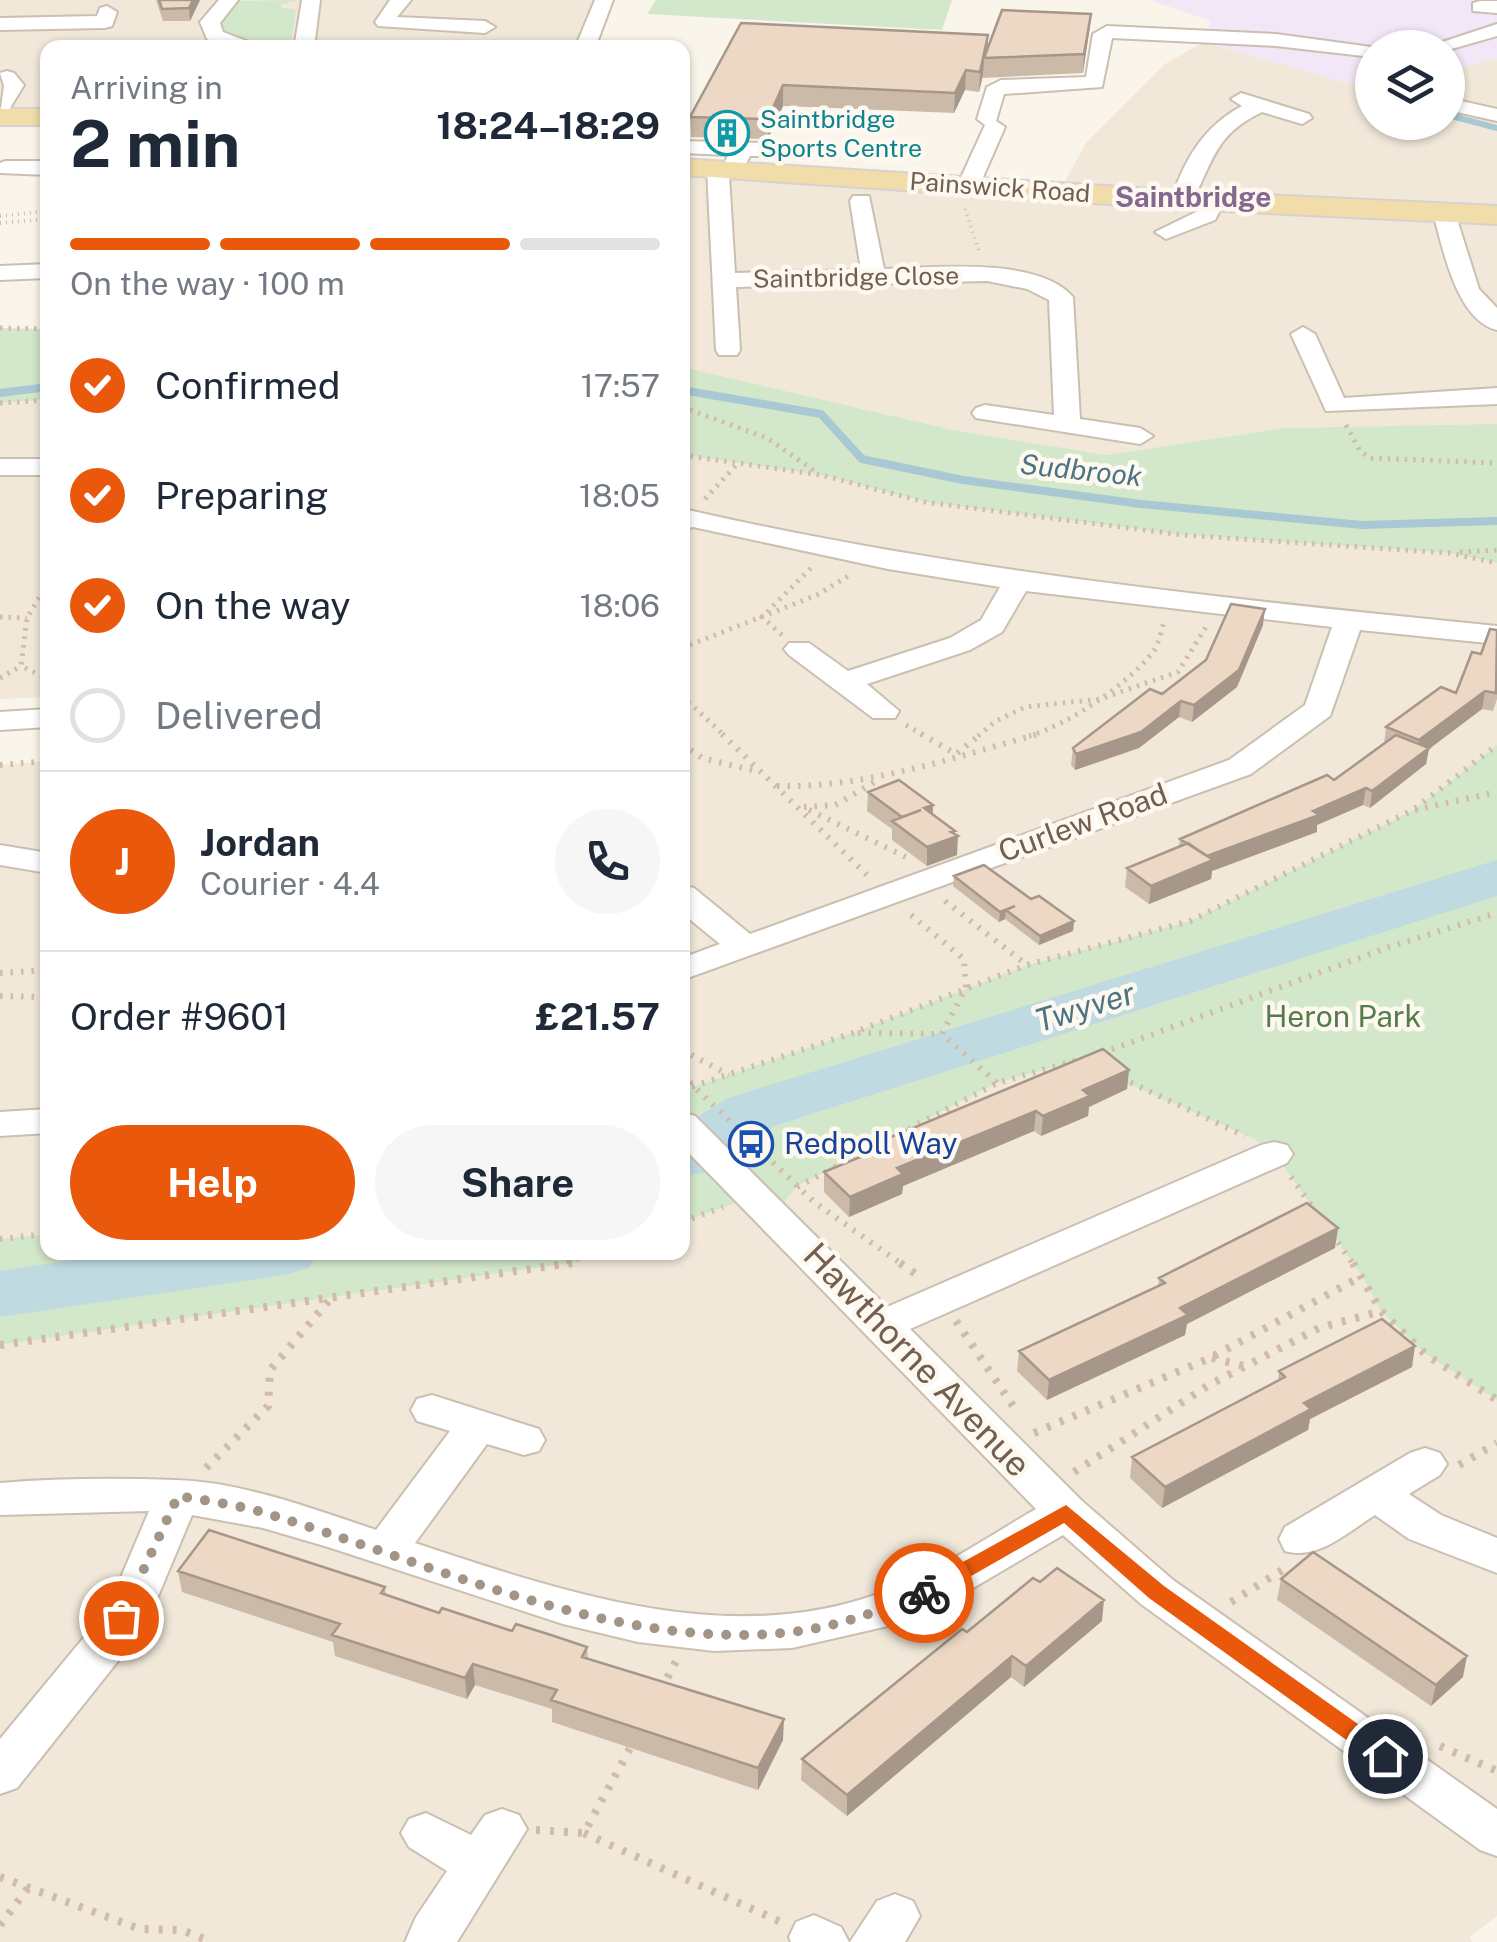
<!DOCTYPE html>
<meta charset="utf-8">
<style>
:root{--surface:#fff;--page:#f6f6f7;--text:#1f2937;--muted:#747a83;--line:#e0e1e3;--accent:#ea580c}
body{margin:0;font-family:"Public Sans",sans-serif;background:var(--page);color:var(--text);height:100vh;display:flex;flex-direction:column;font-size:38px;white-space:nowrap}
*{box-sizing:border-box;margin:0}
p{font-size:32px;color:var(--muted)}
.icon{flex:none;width:55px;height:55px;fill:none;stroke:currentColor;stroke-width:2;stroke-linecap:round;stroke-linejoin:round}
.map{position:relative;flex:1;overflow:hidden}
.panel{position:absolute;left:40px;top:40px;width:650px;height:1220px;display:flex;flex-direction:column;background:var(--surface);border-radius:20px;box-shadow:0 2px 8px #0004}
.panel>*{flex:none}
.fabs{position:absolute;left:1355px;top:30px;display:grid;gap:20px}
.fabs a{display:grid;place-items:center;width:110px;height:110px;border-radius:50%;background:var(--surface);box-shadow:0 2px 8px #0004;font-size:50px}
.pin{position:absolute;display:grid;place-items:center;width:85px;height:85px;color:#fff;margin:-42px;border:5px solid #fff;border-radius:50%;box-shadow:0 2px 10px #0007}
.courier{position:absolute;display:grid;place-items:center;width:100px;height:100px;margin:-50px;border:8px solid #ea580c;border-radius:50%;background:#fff;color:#222;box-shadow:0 2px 12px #0007}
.overview em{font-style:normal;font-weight:700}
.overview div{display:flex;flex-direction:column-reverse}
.overview{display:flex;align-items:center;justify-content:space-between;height:170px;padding:0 30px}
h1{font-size:65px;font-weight:700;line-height:75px}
.bar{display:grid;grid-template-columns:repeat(4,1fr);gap:15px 10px;align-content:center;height:120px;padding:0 30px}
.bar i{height:12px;border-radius:8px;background:var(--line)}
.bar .current{background:var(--accent)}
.bar p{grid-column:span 4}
.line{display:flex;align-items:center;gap:25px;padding:0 30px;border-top:2px solid var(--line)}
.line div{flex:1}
.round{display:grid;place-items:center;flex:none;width:105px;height:105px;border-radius:52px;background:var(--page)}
ol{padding:0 30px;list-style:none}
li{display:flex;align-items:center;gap:30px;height:110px}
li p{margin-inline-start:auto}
li .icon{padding:10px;border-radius:50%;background:var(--accent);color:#fff;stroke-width:4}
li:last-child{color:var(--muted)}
li i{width:55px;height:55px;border:5px solid var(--line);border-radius:50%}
.button{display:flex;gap:20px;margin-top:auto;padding:20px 30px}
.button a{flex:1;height:115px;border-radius:60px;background:var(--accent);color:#fff;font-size:40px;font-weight:700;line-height:115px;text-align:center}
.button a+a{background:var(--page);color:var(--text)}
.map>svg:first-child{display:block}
.residential{fill:#f1e8d9}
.education{fill:#f2e7f7}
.green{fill:#d3e7ca}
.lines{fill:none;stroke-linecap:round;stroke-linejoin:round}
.stream-far1{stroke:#a8c8d3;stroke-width:6}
.stream{stroke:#a8c8d3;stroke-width:8}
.river{fill:#c0dae2;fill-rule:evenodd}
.minor-casing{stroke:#cbbfb1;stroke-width:4}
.major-casing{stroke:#d8d2ce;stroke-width:4}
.path-far3{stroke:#d2bca8;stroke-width:4;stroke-dasharray:1 5;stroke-linecap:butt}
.path-far2{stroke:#d2bca8;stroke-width:5;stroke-dasharray:2.5 6;stroke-linecap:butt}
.path-far1{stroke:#d2bca8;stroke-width:6;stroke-dasharray:2.5 8;stroke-linecap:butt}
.path{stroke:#d2bca8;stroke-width:8;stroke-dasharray:4 10;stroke-linecap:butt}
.minor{fill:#fff;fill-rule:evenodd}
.major{fill:#f1ddaa;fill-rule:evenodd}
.wall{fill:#ccbaa9}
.shaded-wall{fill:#a6978a}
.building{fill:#edd8c5;stroke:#a6978a;stroke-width:2.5}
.route{fill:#ea580c}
.done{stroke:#a29486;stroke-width:10;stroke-dasharray:0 18}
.labels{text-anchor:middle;stroke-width:9;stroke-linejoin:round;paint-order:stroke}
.far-culture-label{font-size:25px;fill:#0d838f;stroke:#fdf9f0;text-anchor:start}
.far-street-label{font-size:25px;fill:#725f50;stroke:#fdf9f0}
.far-neighbourhood-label{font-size:28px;font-weight:bold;fill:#85688e;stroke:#fdf9f0}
.far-water-label{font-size:28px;font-style:italic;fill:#4c7483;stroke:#fdf9f0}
.street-label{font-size:30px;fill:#725f50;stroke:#fdf9f0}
.park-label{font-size:30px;fill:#567c4c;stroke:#fdf9f0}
.transit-label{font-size:30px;fill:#164399;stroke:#fdf9f0;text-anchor:start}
.water-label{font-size:32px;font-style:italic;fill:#4c7483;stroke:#fdf9f0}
.near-street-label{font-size:35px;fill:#725f50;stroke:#fdf9f0}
</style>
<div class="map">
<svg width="1497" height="1942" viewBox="0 0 1497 1942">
<rect width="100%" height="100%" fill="#faf5ea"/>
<path class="residential" d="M0,0h604l-19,47 -537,1 -1,69h-47z
M1204,42l168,48v32h76v-50l49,-14v367l-213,3 -177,27 -154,-25 -270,-63 -1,-200 287,17 95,-1 22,-40 79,-79z
M47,400v297l-47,2v-296z
M683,455l138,20 104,27 258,33 266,18 48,10v182l-84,65 -223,111 -163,44 -174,68 -170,57z
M47,761v473l-47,5v-474z
M1098,1055l26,27 130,57 20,15 88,122 19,35 44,43 72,46v516l-27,21 2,5h-1472v-597l571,-82 28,-10 83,-1 1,-30 74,-27 18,19 21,-27 201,-104z"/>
<path class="education" d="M1149,0h348v58l-49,14v-24h-76v42l-168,-48 7,-21z"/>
<path class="green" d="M302,0l-21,4v4l15,1 -5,34c-23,6 -49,-2 -71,-11v-14l16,-17z
M656,0h296l-10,30 -295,-16z
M0,328l47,1v71l-47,3z
M683,367l270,63 154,25 177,-27 213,-4v139l-48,-10 -266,-18 -258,-33 -104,-27 -138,-20z
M1497,745v655l-72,-46 -44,-43 -19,-35 -88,-122 -20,-15 -130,-57 -26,-27 -101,28 -201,104 -21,27 -18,-19 -74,27v-132l169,-57 175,-68 163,-44 223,-111z
M47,1234l1,18 551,1 -28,10 -571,82v-106z"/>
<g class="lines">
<path class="stream-far1" d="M1448,115l49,13"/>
<path class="stream" d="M682,390l139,24 41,45 101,21 178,24 221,21 135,-4
M0,393l48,-6"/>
<path class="river" d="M1497,860v36l-723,230 -69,46 -23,6v-51l46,-29z
M125,1252h194l-10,16 -24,7 -285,42v-46z"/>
<defs>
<path id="minor" d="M219,0h19l-18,23 3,9 42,16h-41l-17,-9 -7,-17z
M302,0h18l-6,48h-20z
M390,0h21l-14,17 88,4 10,6 -10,6 -107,-7 -3,-4z
M595,0h18l-18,48h-20z
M1480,1h17v12l-24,-2v-8z
M107,6l10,6 -5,14 -7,2 -105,2v-12l97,-2 3,-8z
M1497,24v12l-49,14 -24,-2z
M1107,26l169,8 103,14h-7v9l-96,-11 -164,-8 -10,49 -98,7 -8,27 9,6 -25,57 -3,5h-16l-3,-5 27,-59 -8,-6 10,-32 14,-7 85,-3 7,-43z
M7,71l7,2 10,12 -17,28 -7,2 4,-29 -4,-13z
M1241,93l68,21 3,4 -10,6 -40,-12c-49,23 -49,52 -72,93h-16l-3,-5c13,-40 33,-74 71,-94l-11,-7z
M1448,98l49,11v12l-49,-11z
M682,141l116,3 11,6 -11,6h-48l-10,19 -11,1 6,97 126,-3 -11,-69 3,-5h16l15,73c50,-1 154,-13 189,28l7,122 60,9 13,8 -13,8 -164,-26 -4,-5 4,-5 9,-3 69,10 -5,-115 -22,-11 -40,-8 -251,6 4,63 -3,5h-18l-3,-5 -9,-181 3,-5h14l4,-9 -46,-2z
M5,161h43v14l-48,-2v-10z
M1213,195l11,7 -9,18 -49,19 -11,-7 43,-21 7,-14z
M1444,206l11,7 24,76 18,19v22c-41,-10 -54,-82 -64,-117z
M48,264v14l-48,2v-14z
M1303,327l12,7 29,64 153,-10v16l-171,7 -35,-77z
M0,459h48v16h-48z
M688,510c267,61 537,89 809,116v18l-137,-14 -30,86 -79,58 -569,206v-22l38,-14 -38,-31v-28l12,3 56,46 479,-174 76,-55 27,-78 -306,-36 -24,41 -32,18 -103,34 32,27 -4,7h-22l-84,-63 -5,-6 5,-6h20l39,28 102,-33 31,-18 19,-33 -112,-18 -195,-42 -11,3v-19z
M48,709v18l-48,3v-18z
M0,845l48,8v20l-48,-8z
M48,1109v24l-48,3v-24z
M682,1112l13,4 192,191 374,-162 13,-3 13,3 6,9 -6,9 -377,166 172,172 91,79 324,229v47l-17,-6 -339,-246 -78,-69 -100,59 -75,32 -96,22 -78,3 -76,-9 -75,-18 -235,-77 -65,-19 -71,-13 -33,79 -37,62 -105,132 -17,6v-55l90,-109 26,-41 33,-78 -149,4v-32c59,-5 117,-5 176,-3 66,2 138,29 200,50l74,-99 -33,-10 -6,-11 6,-11 15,-4 107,34 6,11 -6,11 -15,4 -37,-11 -72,99c146,48 308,105 460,52 58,-20 109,-56 161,-86l-354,-363z
M1425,1448l15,5 7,11 -7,11 -31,19 32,21 56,23v35l-88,-34 -34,-24c-27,17 -58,46 -90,36l-6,-12 6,-12 125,-74z
M502,1809l17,6 8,14 -70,113h-52l11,-25 31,-46 -38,-24 -8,-14 8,-14 17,-6 45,22 14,-20z
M895,1894l18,7 7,15 -15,26h-55l27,-41z
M814,1915l27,12 8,15h-58l-2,-5 7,-15z"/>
<path id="major" d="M0,109h48v16h-48z
M682,159l500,32 315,15v18l-315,-15 -500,-34z"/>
</defs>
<use href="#minor" class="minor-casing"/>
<use href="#major" class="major-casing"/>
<path class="path-far3" d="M965,209l15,45
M0,216l48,-5
M0,223l48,-4"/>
<path class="path-far2" d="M0,328l48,1
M0,403l48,-3
M682,407l85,31 49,34
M1346,425l14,26 10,7 127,5
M682,455l139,20 104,27 258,33 266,18 48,10
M705,499l33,-36
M1460,552l37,-2
M48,583l-21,35 -6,48 27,13
M0,617l27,1
M782,635l-20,-18 50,-50
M682,648l135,-53 33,-20
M0,678l21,-12
M682,696l43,40
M906,725l19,11
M978,736l18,-15 29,-14 75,-8 78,-27 28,-45
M1029,736c39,-11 99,-52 124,-84 6,-8 8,-21 11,-30"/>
<path class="path-far1" d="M722,734l146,142
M921,734l35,20 25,-20
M682,744l20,14 58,14
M0,765l48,-4
M777,786c90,2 175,-28 261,-52
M804,807l31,-2 45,-26
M809,810l101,49
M1415,810l82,-18
M945,901l82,64
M911,915l53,44 2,28 -24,47 55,49
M0,973l48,-3
M0,996l48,1
M858,1033l84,1
M682,1050l47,25
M1102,1053l284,-105 111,-35
M682,1075l132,127 89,63
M1121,1078l124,58
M682,1090l171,-57 174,-68 163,-44 223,-111 84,-65
M1291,1177l25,35
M797,1187l200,-104 84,-24
M682,1222l41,-15
M1332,1234l22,31
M0,1239l48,-5
M556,1265l43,-13"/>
<path class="path" d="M900,1263l20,14
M1353,1263l28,48 44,43 72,46
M956,1321l57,85
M0,1345l572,-82
M1212,1358l32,8
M1034,1433l176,-75 152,-82
M1459,1465l38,-22
M206,1468l62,-62 2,-36 61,-72
M1074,1472l135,-87 110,-57 62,-17
M1231,1602l58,-36
M661,1690l15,-29
M1440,1746l57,25
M536,1830l48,3 50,-92
M584,1833l199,90
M0,1877l140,52 42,1 30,12
M0,1925l28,-37"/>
<use href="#minor" class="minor"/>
<use href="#major" class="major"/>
</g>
<path class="wall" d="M156,0h44l-10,21h-27z
M1091,14l-8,59 -100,5v-3l-4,17 -14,-2 -11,23 -171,-7 -15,33 -77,-2 -1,-20 51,-94 247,12v12z
M1263,625l-26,62 -45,35 -13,-5 -40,31 -64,22 -4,-5 2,-17 89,-54z
M1497,630v69l-4,12 -11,-2 -53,40 -3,15 -56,44 -7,-3 -46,20v7l-105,39 -1,8 -62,25 -24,-17 2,-19 52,-21 1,-8 154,-59 50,-36 2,-17 70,-34z
M868,792l65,13v10l21,19 3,21 -30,11 -35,-26v-11l-25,-18z
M954,876l77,23 43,22 -1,10 -34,14 -34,-26 -6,3 -46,-36z
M1129,1070l-2,19 -38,18 -1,9 -47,20 -7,-5 -131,55 -1,8 -53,23 -25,-25v-20l48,-20v-7z
M1335,1248l-148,76 -2,11 -138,65 -30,-29 2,-20 139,-64 1,-9z
M1412,1367l-102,52 -2,11 -146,78 -32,-30 2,-21 146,-76 1,-10z
M178,1571l207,16 1,8 53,18 148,34 1,12 195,81 -25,50 -206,-68v-13l-77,-24 -8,14 -132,-43 -2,-14 -151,-50z
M1281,1579l182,98 -32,29 -154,-106z
M1102,1621l-78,66 -13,-10 -164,139 -46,-36 1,-21 165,-127z"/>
<path class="shaded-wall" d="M193,0h7l-10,21 -1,-13z
M1091,14l-2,19 -6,40 1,-19z
M988,35l-1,23h-3l-1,17 -4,17 1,-20z
M966,70l-1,20 -11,23 1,-20z
M783,85v21l-15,33v-20z
M1265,609l-2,16 -26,62 -45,35 2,-17z
M1485,691l-3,18 -53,40 -3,15 -56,44 2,-17 45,-34 2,-17z
M1181,701l-2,16 -40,31 -64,22 1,-16z
M1366,788l-3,17 -46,20v7l-105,39 -1,8 -62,25 2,-18 55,-30z
M933,805l-1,18 -8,-15z
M955,831l-1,7 4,-2 -1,19 -30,11v-19z
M1006,910l-1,9 -6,3 1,-10z
M1074,921l-1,10 -34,14 1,-9z
M1129,1070l-2,19 -38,18 -1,9 -47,20 2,-20 40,-26z
M1036,1111l-2,20 -131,55 -1,8 -53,23 1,-20 47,-29z
M1338,1228l-3,20 -148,76 -2,11 -138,65 2,-20 131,-72z
M1415,1346l-3,21 -102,52 -2,11 -146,78 3,-21 139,-84z
M1104,1600l-2,21 -78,66 2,-21z
M1012,1656l-1,21 -164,139v-21z
M1467,1656l-4,21 -32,29 5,-21z
M473,1664l2,21 -8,14 -2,-21z
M784,1719l-1,21 -25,50v-22z"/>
<path class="building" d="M159,0h34l-4,8 -27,1z
M1002,10l89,4 -7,40 -100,4z
M741,23l247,12 -8,37 -14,-2 -11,23 -172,-8 -15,34 -78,-2z
M1231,604l34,5 -26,61 -45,35 -13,-4 -40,31 -65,22 -3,-6 77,-59 12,5 44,-34z
M1490,629l7,1 -1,63 -11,-2 -66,49 -33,-13 55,-40 15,6 16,-41 9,2z
M1396,735l33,13 -57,43 -6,-3 -53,23 6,4 -112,41 -27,-17 147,-64 7,5z
M899,780l34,25 -9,3 31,23 -4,1 7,4 -31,11 -35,-26 29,-11 -19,7 -34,-25z
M1188,843l25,17 -62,26 -24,-18z
M984,865l47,34 8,-3 35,25 -34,15 -34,-26 9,-4 -15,6 -46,-36z
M1103,1049l26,21 -46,20 7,6 -47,20 -7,-5 -139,57 6,6 -53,23 -26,-25 53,-22 -5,-5z
M1307,1203l31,25 -158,80 8,7 -139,65 -30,-29 146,-68 -6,-5z
M1382,1319l33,27 -111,57 7,6 -146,78 -33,-30 153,-80 -6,-6z
M209,1530l176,57 -4,6 58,20 3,-5 70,23 4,-7 35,11 36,12 -5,10 202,62 -26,49 -207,-68 6,-10 -84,-26 -8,14 -133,-43 8,-11 -162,-53z
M1313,1552l154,104 -31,29 -155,-106z
M1057,1568l47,32 -78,66 -14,-10 -165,139 -45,-36 160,-130 5,3 66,-54 7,4z"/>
<path class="route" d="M1066,1505l98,81 229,163 3,7 -3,6h-16l-228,-164 -85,-75 -133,76h-15l-3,-6 3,-5z"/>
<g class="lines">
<path class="done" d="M121,1618l57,-122c30,5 61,9 90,18 167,50 356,141 532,117 43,-6 84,-22 124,-38"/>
</g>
<defs>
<symbol id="building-ring" viewBox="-11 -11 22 22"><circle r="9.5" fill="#fdf9f0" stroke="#0f9aa8" stroke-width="1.5"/><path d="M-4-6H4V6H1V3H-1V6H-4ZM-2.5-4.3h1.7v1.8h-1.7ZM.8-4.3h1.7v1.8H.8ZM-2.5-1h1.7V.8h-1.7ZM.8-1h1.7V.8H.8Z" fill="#0f9aa8"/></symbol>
<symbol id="bus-ring" viewBox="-11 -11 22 22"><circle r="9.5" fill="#fdf9f0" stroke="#1a4fb4" stroke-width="1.5"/><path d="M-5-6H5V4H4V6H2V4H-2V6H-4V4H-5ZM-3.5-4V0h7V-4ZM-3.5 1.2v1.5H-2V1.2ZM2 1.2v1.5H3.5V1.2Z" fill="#1a4fb4"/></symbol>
</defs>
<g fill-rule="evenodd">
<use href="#building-ring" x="702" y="108" width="50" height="50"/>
<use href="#bus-ring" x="726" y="1119" width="50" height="50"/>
</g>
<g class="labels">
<g class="far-culture-label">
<text x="760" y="128">Saintbridge<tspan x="760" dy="29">Sports Centre</tspan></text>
</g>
<g class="far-street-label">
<text transform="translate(1000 187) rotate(4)" y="9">Painswick Road</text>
<text transform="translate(856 277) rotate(-1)" y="9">Saintbridge Close</text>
</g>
<g class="far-neighbourhood-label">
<text x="1193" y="207">Saintbridge</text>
</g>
<g class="far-water-label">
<text transform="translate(1081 470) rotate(6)" y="10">Sudbrook</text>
</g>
<g class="street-label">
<text transform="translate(1083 823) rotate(-20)" y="10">Curlew Road</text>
</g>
<g class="park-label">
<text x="1343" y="1027">Heron Park</text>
</g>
<g class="transit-label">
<text x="784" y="1154">Redpoll Way</text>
</g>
<g class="water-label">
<text transform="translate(1085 1007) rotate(-17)" y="11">Twyver</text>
</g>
<g class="near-street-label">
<text transform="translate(917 1360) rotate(46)" y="12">Hawthorne Avenue</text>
</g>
</g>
</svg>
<div class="fabs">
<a><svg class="icon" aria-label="layers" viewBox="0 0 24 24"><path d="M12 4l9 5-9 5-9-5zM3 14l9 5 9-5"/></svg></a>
</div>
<div class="pin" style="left:121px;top:1618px;background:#ea580c"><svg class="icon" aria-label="bag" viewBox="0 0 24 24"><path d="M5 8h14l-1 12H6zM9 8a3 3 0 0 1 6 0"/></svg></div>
<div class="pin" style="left:1385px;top:1756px;background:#1f2937"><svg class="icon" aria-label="home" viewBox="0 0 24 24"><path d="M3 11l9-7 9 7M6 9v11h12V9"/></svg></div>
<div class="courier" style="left:924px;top:1593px"><svg class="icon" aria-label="bike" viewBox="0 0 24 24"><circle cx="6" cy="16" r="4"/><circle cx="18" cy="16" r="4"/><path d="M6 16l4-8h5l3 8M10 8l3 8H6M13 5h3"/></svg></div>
<section class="panel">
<div class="overview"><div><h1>2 min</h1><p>Arriving in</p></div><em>18:24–18:29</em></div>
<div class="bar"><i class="current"></i><i class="current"></i><i class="current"></i><i></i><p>On the way · 100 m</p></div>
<ol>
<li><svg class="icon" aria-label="check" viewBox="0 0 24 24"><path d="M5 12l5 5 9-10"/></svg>Confirmed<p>17:57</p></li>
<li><svg class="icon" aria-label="check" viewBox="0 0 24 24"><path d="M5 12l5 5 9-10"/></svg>Preparing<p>18:05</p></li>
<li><svg class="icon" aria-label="check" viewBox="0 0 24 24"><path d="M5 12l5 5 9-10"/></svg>On the way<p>18:06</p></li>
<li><i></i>Delivered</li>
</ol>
<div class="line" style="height:180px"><b class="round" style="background:var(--accent);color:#fff">J</b><div><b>Jordan</b><p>Courier · 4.4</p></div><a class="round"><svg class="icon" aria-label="phone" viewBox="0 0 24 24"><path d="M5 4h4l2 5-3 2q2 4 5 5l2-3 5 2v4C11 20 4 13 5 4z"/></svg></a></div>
<div class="line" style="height:130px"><div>Order #9601</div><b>£21.57</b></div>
<div class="button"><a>Help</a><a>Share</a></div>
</section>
</div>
